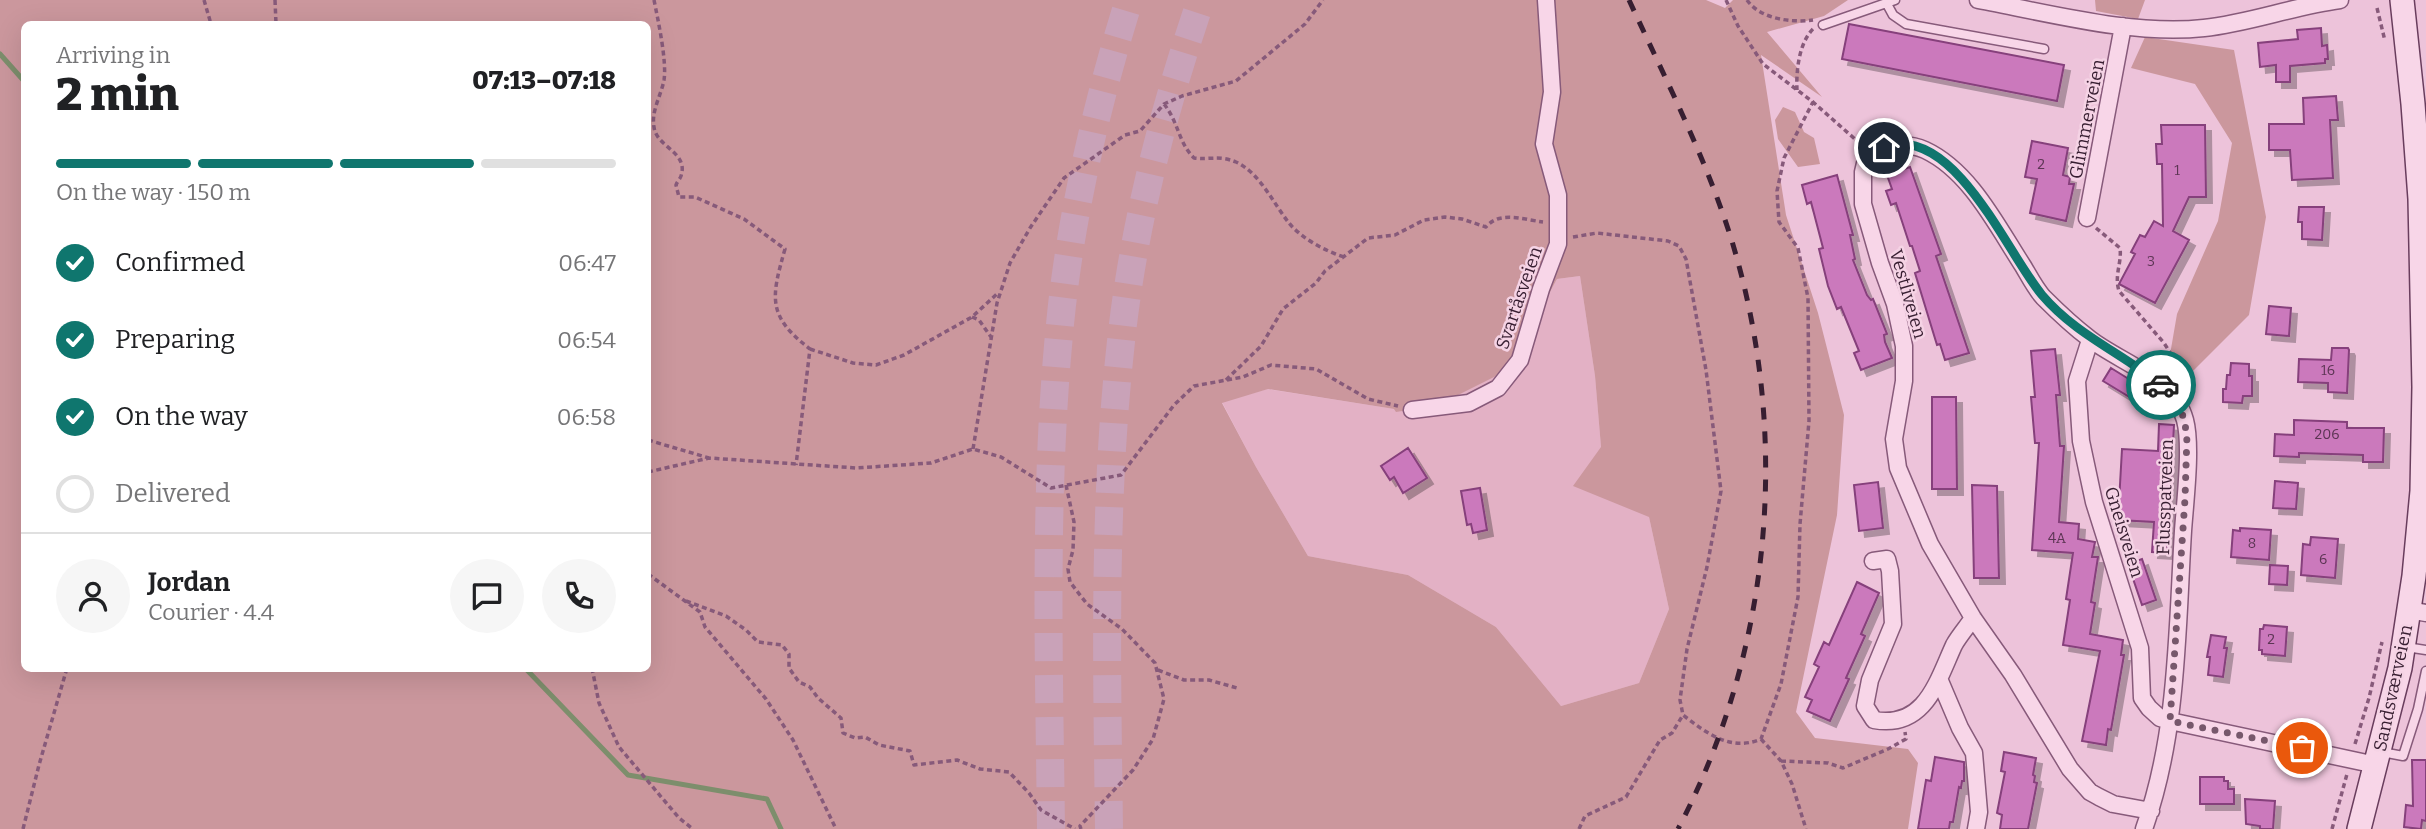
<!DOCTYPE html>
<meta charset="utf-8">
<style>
:root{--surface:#fff;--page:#f6f6f6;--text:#202124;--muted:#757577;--line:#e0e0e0;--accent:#0f766e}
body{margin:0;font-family:Bitter,serif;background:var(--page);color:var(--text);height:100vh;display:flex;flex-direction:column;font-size:26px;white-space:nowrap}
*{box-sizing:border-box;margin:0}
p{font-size:23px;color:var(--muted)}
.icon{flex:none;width:38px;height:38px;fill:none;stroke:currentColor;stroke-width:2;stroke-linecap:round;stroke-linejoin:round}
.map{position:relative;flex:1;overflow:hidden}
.details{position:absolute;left:21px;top:21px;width:630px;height:651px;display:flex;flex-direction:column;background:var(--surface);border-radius:10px;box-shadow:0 7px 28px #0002}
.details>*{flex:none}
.pin{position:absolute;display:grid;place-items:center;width:60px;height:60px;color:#fff;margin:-30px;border:4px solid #fff;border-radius:50%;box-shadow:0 2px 7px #0007}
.courier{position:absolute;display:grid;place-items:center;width:70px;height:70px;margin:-35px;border:5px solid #0f766e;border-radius:50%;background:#fff;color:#222;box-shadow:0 2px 9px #0007}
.summary em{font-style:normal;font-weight:800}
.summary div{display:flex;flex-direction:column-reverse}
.summary{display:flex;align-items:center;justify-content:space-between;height:119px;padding:0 35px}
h1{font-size:46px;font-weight:800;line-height:52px}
.bar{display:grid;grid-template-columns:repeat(4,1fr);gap:10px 7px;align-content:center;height:84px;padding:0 35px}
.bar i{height:9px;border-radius:5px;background:var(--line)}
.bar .active{background:var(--accent)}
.bar p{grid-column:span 4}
.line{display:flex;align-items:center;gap:18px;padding:0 35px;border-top:2px solid var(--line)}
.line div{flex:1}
.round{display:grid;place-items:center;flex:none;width:74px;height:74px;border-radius:37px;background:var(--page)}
ol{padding:0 35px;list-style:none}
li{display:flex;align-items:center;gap:21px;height:77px}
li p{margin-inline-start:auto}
li .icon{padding:7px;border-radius:50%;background:var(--accent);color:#fff;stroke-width:4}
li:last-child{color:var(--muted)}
li i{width:38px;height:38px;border:4px solid var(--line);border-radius:50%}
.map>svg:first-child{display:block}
.farmland{fill:#e3b1c5}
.green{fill:#cb979d;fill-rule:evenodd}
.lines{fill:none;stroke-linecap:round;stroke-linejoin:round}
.stream{stroke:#7d8e6c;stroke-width:5}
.building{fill:#cb79bc;stroke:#86407b;stroke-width:2;filter:url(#shadow)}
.highway-tunnel{stroke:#c9a2b8;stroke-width:28;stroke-dasharray:28 14;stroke-linecap:butt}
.lane-casing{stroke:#875a7a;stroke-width:11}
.street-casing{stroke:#875a7a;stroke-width:19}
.secondary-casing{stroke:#693d5d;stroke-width:26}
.path{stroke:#875a7a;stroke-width:3.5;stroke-dasharray:5 3.5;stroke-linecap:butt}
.lane{stroke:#f8d6e8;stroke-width:8}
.street{stroke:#f8d6e8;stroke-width:16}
.secondary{stroke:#f8d6e8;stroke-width:23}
.rail{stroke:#371e31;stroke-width:5;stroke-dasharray:12 12;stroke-linecap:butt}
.done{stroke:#77586c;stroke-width:7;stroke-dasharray:0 12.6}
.route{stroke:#0f766e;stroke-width:9}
.labels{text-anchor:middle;stroke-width:5;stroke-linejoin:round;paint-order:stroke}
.number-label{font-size:14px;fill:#5c3554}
.street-label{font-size:18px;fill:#371e31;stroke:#f5d3e5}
</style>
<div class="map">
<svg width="2426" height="829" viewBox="0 0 2426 829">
<defs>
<filter id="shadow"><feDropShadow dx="6" dy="6" stdDeviation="0" flood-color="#0004"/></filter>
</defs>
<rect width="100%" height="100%" fill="#edc3da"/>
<path class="farmland" d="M1580,276l15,100 6,71 48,70 20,92 -30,74 -78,23 -65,-79 -88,-52 -100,-19 -52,-89 -34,-65 45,-13 127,20 114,-39 49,-91z"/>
<path class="green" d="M0,0h1706l19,8 8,-8h115l-24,16 -57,16 55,65 -61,-42 25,160 32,98 26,102 -7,100 -41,197 19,26 93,11 10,14 -10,66h-1908zM24,24h624v644h-624zM1580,276l15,100 6,71 -28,39 76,31 20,92 -30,74 -78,23 -65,-79 -88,-52 -100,-19 -52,-89 -34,-64 46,-14 126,20 2,3 42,-7 70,-35 49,-91z
M2095,0h50l-7,19 -42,-8z
M2145,37l89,13 32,167 -17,98 -72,72 -11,-9 11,-64 41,-93 14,-78 -37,-59 -64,-16z
M1783,107l12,5 9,20 10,6 6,26 -22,3 -20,-28 -3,-19z"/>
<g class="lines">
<path class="stream" d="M0,54l24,27
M525,668l103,107 139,24 14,30"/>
</g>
<path class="building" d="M1849,24l215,41 -7,36 -215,-42z
M2321,28l1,18 5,-1 1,14h-3v4l-35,3v16h-14v-17l-16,2 -2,-24 40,-4 -1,-9z
M2336,96l2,24h-8l3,58 -41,2 -2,-30h-21v-26h35l-1,-26z
M2161,125h44l1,72h-17l-16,34 16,9 -34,63 -36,-19 16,-30 -4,-2 9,-17 5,2 9,-16 9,5 -1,-62h-5l-1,-20h6z
M2032,141l36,7 -5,27 7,2 -1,7h5l-8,37 -36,-8 7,-34 -12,-2z
M1910,167l31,87 -5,2 33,97 -24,7 -5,-16 -3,1 -22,-72 5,-2 -8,-25h-2l-14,-43 -5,2 -5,-14 6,-2 -5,-14z
M1837,175l16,60h-3l5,24 -2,1 14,35 4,5 2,-1 14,35 -3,1 1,7 7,16 -31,12 -7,-17 5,-2 -18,-44 -4,2 -9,-23 -9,-37 4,-1 -12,-46 -4,2 -5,-19z
M2299,207h25l-2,33 -20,-1v-17h-4z
M2269,306l22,2 -2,28 -23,-2z
M2332,348h16l1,2 -2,43 -19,-1v-9l-30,-1 1,-23 32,1z
M2055,349l5,46h-4l4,51h4l-5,76 20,2 -1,15 17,3 -3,15h6l-7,45 4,1 -5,31 33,6 -2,15h3l-13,75 -3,-1 -2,16 -24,-4 18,-90 -37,-6 7,-45 -4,-1 7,-46 -41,-3 7,-107h-4l-4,-46h4l-4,-46z
M2231,363l18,1v12h3v20h-9l-1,7 -19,-1v-13h3l1,-14h3z
M2111,368l42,26 -7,13 -43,-26z
M1932,397h24l1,92h-25z
M2294,420l53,2v6h37l-1,34h-20v-7l-64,-2v4l-25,-1 1,-22 19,1z
M2159,424l15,1 -7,128 -15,-1 2,-30 -36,-2 4,-71 36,2z
M1408,448l19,30 -24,15 -9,-16 -4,3 -9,-14z
M2275,481l23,2 -2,26 -23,-1z
M1878,482l5,46 -24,3 -5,-46z
M1972,485l25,1 2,92h-25z
M1480,488l7,42 -14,3 -2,-9 -4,1 -6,-34z
M2240,528l31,2 -2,30 -38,-3 2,-27 7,1z
M2311,537l27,2 -3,39 -34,-3 2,-31 7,1z
M2142,559l14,41 -14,5 -14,-41z
M2270,565l18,1 -1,19 -18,-1z
M1857,582l22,11 -18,41 4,2 -19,42 3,1 -19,42 -23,-10 5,-11 -7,-3 14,-30 -5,-3 10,-22 5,3z
M2264,625l23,2 -2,29 -23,-2v-4h-3l1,-21h3z
M2211,635l15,2 -2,11h3l-4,29 -15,-2 2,-18h-3z
M2004,752l32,6 -3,17 2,1 -1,6 3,1 -9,46h-28l2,-14 -5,-2 8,-41 -4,-1z
M1935,757l29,5v19h-2l-1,7 -2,-1 -6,35h-3l-1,7h-31l8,-49 5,1z
M2412,760h14v61l-4,-1 -1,9 -17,-2 2,-22 7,1z
M2200,777h24v4h4v8h6v15h-34z
M2245,799l30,2 -2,28h-13v-3l-14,-2z"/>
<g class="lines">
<path class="highway-tunnel" d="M1051,829c-2,-174 -8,-351 11,-524 12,-104 36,-205 67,-305
M1109,829c-2,-159 -6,-319 11,-478 12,-120 42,-237 81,-351"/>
<defs>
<path id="lane" d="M1887,4l6,11 13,9 138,25
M1823,25l72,-25
M2406,647l20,3
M2382,752l21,4 15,-47 8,-38"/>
<path id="street" d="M1978,0c71,13 155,36 226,28 46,-5 90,-22 136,-28
M2087,218l36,-192
M2090,340l-13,41 4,60 13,61 46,146 2,50 7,10 11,10 10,3 206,44
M1412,410l57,-7 29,-15 22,-28 21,-71 17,-45v-49l-14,-51 8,-52 -6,-92
M1873,561l14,-2 3,12 3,53 -23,56 -5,26 9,14c51,9 63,-38 80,-75 5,-9 13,-18 19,-27
M2409,610l17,3
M1940,681l20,47 14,25 5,59 -3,17
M2144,829c34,-95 33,-199 39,-298 2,-29 9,-85 2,-111 -11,-42 -64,-57 -95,-81 -16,-12 -33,-28 -47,-42 -8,-9 -14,-21 -20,-31 -26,-40 -53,-95 -98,-116 -20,-9 -38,-3 -57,1l-5,21v32l17,59 15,41 9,42v35l-10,58 4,29 32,76 43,74 40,57 57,94 20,23 9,5 14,7 38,7"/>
<path id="secondary" d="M2359,829l41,-161 14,-92 8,-85 2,-104 -4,-188 -7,-95 -11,-104"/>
</defs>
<use href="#lane" class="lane-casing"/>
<use href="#street" class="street-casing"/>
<use href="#secondary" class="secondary-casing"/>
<path class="path" d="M204,0l7,24
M275,0l1,24
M654,0c4,20 13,61 10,80 -3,16 -13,31 -10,47 2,20 35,25 27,49 -1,3 -4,6 -5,9l3,12h16l49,22 41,30c-14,49 -18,67 25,100l-14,116
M1726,0l12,26 25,38 50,38 43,38
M1747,0c13,19 44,23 66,20
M2377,8l8,33
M1797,90c-1,-19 2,-47 16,-61
M1164,104c15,19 14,38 30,54 16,2 25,-3 42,4 24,11 37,41 53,61 12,15 36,28 55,34
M2096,228l24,20c2,15 -6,27 -1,43l45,52 14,22 10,20
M1573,237l24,-4 71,8 11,5 7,13 20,111 15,121 -14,76 -20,82 -7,51 3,15c23,18 48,37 78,24l20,-55 17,-87 2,-73 9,-103 -1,-123 -10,-50 -19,-26 -2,-31 7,-33 29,-56
M972,317l7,3 12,17
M810,349l43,14 23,2 28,-10 68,-38 26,-24
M1226,380l35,-34 22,-37 33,-26 9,-12 43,-33 27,-3 29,-15 21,-3 17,2 24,8c14,-17 39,-7 57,-5
M648,440l61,18
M973,449l24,-146 13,-40 20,-35 34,-50 61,-43 15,-4 24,-27 18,-8 54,-15 69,-57 18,-24
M648,472l61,-14 147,10 75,-5 42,-14 28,8 50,31 70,-13 53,-70 20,-19 49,-9 28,-12 45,4 52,30 30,7
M1066,485l8,37 -1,28 -5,19 2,13 17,22 35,25 33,34 9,36 -11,40 -20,31 -53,56 1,3
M648,574l52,38 5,15 61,72 27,41 43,89
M686,601l40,15 20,14 12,12 24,3 7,9v14l10,14 11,5 8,11 23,20 2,15 12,5 10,-1 14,8 31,6 4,14 43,-5 23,9 29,3 20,21 12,17 34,19
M592,668l7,35 20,44 60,71 14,11
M1158,670l26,10h25l28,8
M1761,739l20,22 11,23 14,45
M2355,744l14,-46 13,-56
M1781,761l47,2 15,5 45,-19 18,-10 -1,-7
M23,829l16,-64 28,-97
M1579,829l6,-13 41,-19 34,-57 12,-7 11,-18
M2332,829l15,-55"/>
<use href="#lane" class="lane"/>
<use href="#street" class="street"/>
<use href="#secondary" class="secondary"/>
<path class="rail" d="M1629,0c36,78 76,156 102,238 60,195 42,410 -53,591"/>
</g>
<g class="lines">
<path class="done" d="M2161,385l20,23 6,26 -2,65 -15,222 132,27"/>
<path class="route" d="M1884,148c5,-2 11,-4 16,-4 62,-1 108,110 142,151 34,40 80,58 119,90"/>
</g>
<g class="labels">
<g class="number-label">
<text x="2041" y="169">2</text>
<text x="2177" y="175">1</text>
<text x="2151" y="266">3</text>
<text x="2328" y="375">16</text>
<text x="2327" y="439">206</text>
<text x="2057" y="543">4A</text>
<text x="2252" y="548">8</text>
<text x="2323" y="564">6</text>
<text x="2271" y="644">2</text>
</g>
<g class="street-label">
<text transform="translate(2087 119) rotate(-79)" y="6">Glimmerveien</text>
<text transform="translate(1908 294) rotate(74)" y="6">Vestliveien</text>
<text transform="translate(1519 298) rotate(-71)" y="6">Svartåsveien</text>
<text transform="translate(2165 497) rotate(-88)" y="6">Flusspatveien</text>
<text transform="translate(2124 532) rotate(73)" y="6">Gneisveien</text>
<text transform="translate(2393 688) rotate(-78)" y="6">Sandsværveien</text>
</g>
</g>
</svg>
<div class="pin" style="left:2302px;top:748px;background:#ea580c"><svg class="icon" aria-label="bag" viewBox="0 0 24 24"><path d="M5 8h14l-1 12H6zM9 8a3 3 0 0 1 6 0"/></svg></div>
<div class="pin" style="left:1884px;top:148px;background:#1f2937"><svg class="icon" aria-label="home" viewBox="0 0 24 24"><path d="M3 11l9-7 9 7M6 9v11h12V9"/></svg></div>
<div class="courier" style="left:2161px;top:385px"><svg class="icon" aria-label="car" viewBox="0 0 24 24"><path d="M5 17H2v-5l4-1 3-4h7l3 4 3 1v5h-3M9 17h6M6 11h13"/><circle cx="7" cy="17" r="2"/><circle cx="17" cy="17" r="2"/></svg></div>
<section class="details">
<div class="summary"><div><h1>2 min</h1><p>Arriving in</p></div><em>07:13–07:18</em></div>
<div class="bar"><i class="active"></i><i class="active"></i><i class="active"></i><i></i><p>On the way · 150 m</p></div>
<ol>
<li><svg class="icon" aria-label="check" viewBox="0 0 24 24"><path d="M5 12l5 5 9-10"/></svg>Confirmed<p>06:47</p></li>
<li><svg class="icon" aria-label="check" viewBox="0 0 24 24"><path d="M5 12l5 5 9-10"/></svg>Preparing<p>06:54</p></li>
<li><svg class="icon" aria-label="check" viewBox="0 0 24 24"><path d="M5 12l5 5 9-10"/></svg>On the way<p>06:58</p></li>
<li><i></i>Delivered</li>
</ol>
<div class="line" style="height:126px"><a class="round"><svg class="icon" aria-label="person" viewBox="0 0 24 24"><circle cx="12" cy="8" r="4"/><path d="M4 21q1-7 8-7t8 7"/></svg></a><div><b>Jordan</b><p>Courier · 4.4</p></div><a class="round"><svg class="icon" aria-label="chat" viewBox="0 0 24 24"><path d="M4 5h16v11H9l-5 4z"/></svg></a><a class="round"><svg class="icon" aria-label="phone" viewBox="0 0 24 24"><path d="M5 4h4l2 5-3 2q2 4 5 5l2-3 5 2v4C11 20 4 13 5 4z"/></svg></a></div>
</section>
</div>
